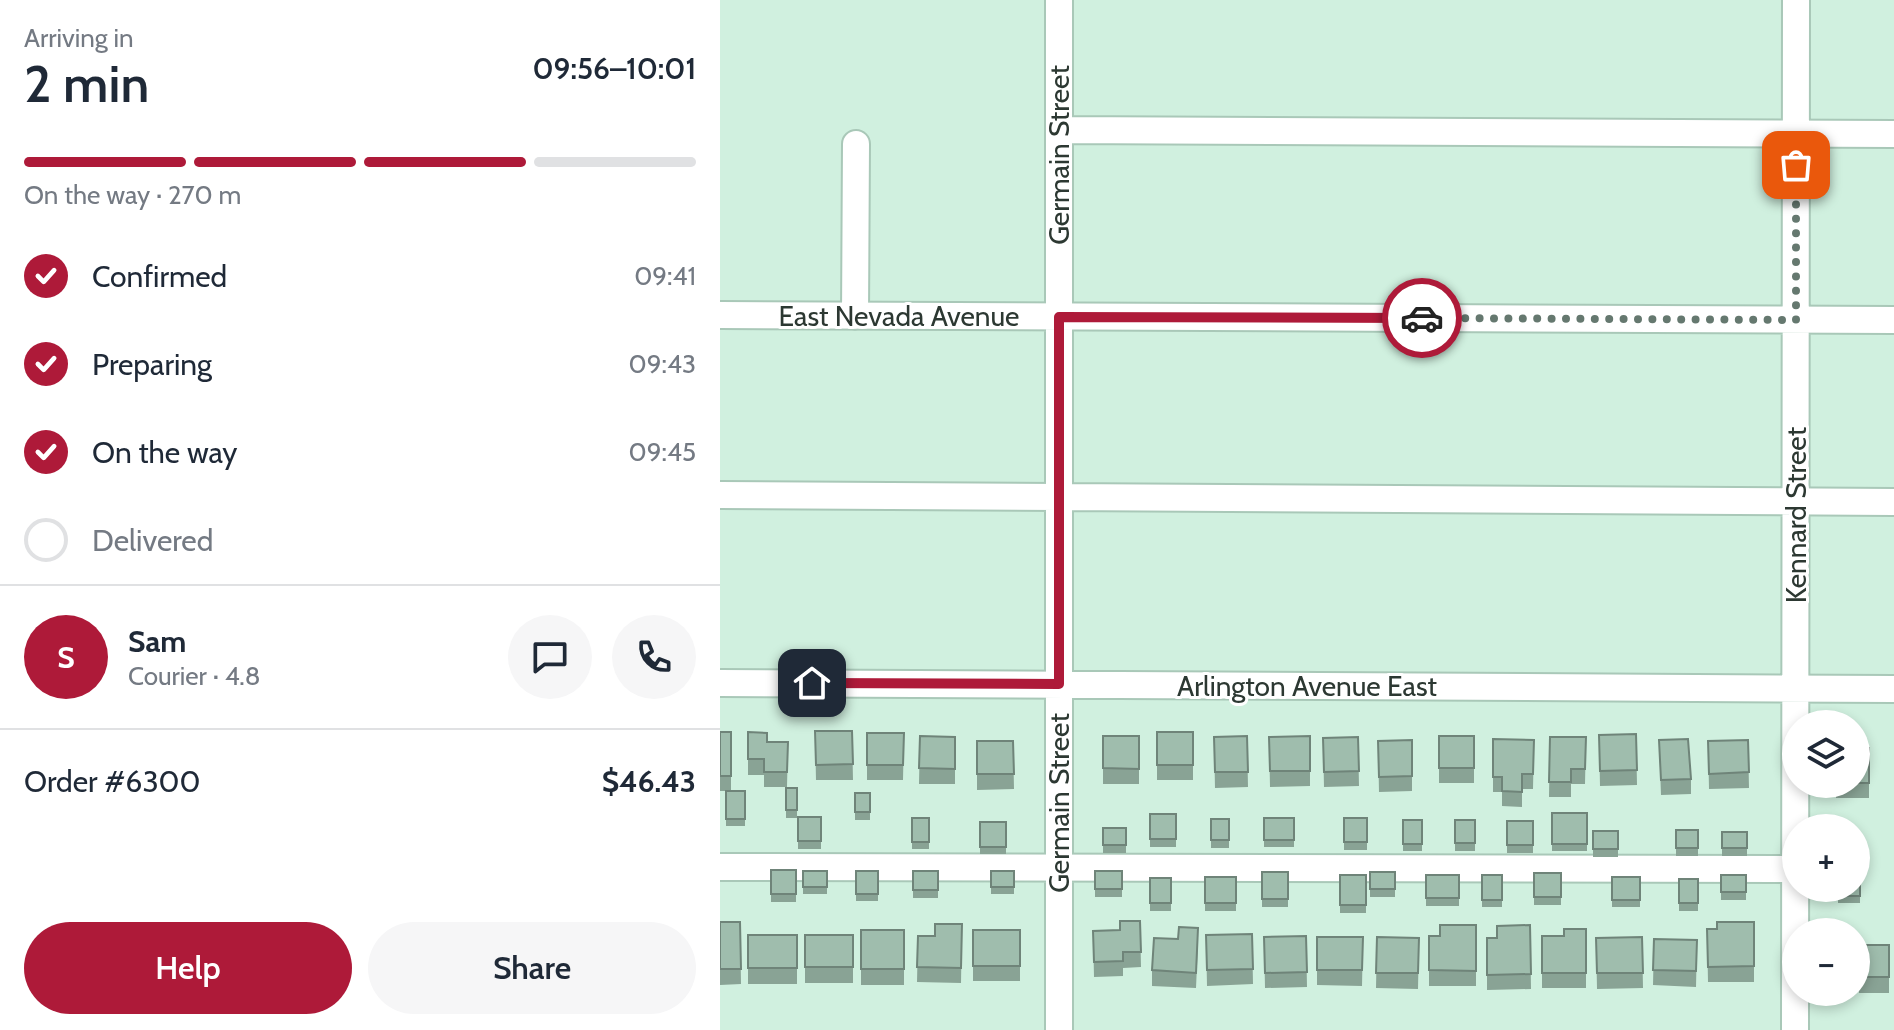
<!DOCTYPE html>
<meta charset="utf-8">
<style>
:root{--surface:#fff;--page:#f6f6f7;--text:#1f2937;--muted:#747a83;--line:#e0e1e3;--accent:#ae1a39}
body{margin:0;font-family:Cabin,sans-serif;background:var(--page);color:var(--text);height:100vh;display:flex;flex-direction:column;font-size:30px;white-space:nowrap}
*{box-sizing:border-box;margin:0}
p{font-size:26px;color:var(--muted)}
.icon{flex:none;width:44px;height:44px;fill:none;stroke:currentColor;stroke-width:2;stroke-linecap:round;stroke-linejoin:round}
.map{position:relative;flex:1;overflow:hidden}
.details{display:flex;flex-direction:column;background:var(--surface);width:720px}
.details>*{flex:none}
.buttons{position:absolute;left:1062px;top:710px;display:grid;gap:16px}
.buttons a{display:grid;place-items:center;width:88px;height:88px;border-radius:50%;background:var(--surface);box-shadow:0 4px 12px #0003;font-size:40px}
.pin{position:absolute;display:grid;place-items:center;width:68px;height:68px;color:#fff;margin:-34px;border-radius:16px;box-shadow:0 4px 12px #0006}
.courier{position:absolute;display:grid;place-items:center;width:80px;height:80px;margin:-40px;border:6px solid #ae1a39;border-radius:50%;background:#fff;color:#222;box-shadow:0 2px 10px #0007}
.summary em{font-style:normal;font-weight:600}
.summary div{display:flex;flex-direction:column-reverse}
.summary{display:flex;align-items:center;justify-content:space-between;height:136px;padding:0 24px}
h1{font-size:52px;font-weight:600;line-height:60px}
.bar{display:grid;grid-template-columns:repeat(4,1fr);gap:12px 8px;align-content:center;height:96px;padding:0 24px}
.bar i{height:10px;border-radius:6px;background:var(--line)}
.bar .on{background:var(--accent)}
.bar p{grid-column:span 4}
.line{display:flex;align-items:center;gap:20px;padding:0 24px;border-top:2px solid var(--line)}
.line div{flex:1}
.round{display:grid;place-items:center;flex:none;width:84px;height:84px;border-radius:42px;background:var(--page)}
ol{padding:0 24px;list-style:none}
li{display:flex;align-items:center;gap:24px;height:88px}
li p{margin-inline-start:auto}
li .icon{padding:8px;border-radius:50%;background:var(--accent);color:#fff;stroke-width:4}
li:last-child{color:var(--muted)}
li i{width:44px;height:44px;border:4px solid var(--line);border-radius:50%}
.button{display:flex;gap:16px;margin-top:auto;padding:16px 24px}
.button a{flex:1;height:92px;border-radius:48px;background:var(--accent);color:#fff;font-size:32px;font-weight:600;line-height:92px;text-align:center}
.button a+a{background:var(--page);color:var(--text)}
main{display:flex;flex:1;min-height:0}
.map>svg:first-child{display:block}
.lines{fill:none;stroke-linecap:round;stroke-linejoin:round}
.minor-casing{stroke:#a9c8b8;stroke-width:30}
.minor{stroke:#fff;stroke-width:26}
.wall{fill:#89a395}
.building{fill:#9fbdad;stroke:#6f8479;stroke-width:2}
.done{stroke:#65786f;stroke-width:8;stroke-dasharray:0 14.4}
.route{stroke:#ae1a39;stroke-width:10}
.labels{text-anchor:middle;stroke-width:6;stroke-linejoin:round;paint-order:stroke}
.street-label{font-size:28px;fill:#2c3832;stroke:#fff}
</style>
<main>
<section class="details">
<div class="summary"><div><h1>2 min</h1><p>Arriving in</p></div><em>09:56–10:01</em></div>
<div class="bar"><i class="on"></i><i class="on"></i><i class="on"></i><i></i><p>On the way · 270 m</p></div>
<ol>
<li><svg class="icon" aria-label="check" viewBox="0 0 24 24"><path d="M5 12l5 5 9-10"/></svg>Confirmed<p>09:41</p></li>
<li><svg class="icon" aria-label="check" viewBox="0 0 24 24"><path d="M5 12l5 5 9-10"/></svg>Preparing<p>09:43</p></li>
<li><svg class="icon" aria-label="check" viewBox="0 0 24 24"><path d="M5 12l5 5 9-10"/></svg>On the way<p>09:45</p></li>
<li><i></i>Delivered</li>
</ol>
<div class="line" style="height:144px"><b class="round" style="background:var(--accent);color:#fff">S</b><div><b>Sam</b><p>Courier · 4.8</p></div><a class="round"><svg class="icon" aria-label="chat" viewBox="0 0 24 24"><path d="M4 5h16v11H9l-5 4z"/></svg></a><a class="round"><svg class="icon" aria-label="phone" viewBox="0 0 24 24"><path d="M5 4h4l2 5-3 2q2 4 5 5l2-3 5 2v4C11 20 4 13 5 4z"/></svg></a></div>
<div class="line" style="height:104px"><div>Order #6300</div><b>$46.43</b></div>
<div class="button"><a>Help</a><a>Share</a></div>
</section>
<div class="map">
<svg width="1174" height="1030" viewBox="0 0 1174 1030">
<rect width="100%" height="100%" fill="#d0f0df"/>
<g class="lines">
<defs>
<path id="minor" d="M339,0v1030
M339,130l835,4
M0,315l1174,5
M135,316l1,-172
M0,495l1174,7
M0,683l1174,6
M0,867l1076,2
M1075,1030l1,-1030"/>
</defs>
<use href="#minor" class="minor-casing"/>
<use href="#minor" class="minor"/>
</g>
<path class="wall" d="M95,731h37l1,49h-37z
M0,732h11v59h14v35h-19v-35h-6z
M28,732l19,10h21l-1,45h-23v-12h-16z
M437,732h36v48h-36z
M147,733h37l-1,47h-36z
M916,734l1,51 -37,1 -1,-51z
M200,736l35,1v47h-36z
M383,736h36v48h-36z
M527,736l1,51 -33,1 -1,-51z
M590,736v50l-40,1 -1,-50z
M719,736h35v47h-35z
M638,737l1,49 -35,1 -1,-49z
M830,737h36l-1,47h-14v13h-22z
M773,739l41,1 -1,49h-11v18l-20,-1v-14h-9z
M692,740v51l-33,1 -1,-51z
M939,740l32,39v15l-30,1z
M1028,740l1,48 -40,1 -1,-48z
M257,741h36l1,48 -37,1z
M1136,748h13v50h-33v-14h20z
M66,788h11v30h-11z
M135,793h15v27h-15z
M832,813h35v38h-35z
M430,814h26v33h-26z
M78,817h23v32h-23z
M192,818h17v31h-17z
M544,818h30v29h-30z
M624,818h23v32h-23z
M491,819h18v29h-18z
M683,820h19v31h-19z
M735,820h20v31h-20z
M787,821h26v32h-26z
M260,822h26v32h-26z
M383,828h23v25h-23z
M956,830h22v26h-22z
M873,831h25v26h-25z
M1002,832h25v24h-25z
M1136,843h7v24h-7z
M51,870h25v32h-25z
M83,871h24v23h-24z
M136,871h22v30h-22z
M193,871h25v27h-25z
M271,871h23v23h-23z
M375,871h27v26h-27z
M542,872h26v35h-26z
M650,872h25v25h-25z
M814,873h27v32h-27z
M620,875h26v38h-26z
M706,875h33v31h-33z
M762,875h20v32h-20z
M1001,875h25v25h-25z
M485,877h31v34h-31z
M892,877h28v30h-28z
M430,878h21v33h-21z
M959,879h19v32h-19z
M1140,880v23h-22v-15z
M420,921l1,46 -18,1v8l-29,1 -1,-46 27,-1z
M0,922h20l1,62 -21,1z
M1034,922v60h-46l-1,-53h10z
M242,924l-1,59 -44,-1 1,-46h17z
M756,925v61h-47v-50h11z
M810,925l1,64 -44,1v-52h10z
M866,929v59h-44v-52h22z
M141,930h43v55h-43z
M253,930h47v51h-47z
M532,934l1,50 -46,2 -1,-51z
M28,935h49v49h-49z
M85,935h48v48h-48z
M586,936l1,51 -42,1 -1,-51z
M597,937h46l-1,49 -45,-1z
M657,937l42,1 -1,51 -42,-1z
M922,937l1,51 -46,1 -1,-51z
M934,939l43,1 -1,47 -43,-2z
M478,943l-2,45 -44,-2v-16z
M1136,945h33v48h-30v-5h-3z"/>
<path class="building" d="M95,731h37l1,33 -37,1z
M0,732h11v44h-11z
M28,732l19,1v9h21l-1,30h-23v-13h-16z
M437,732h36v33h-36z
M147,733h37l-1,32h-36z
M916,734l1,36 -37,1 -1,-36z
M200,736l35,1v32l-36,-1z
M383,736h36v33l-36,-1z
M527,736l1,36h-33l-1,-35z
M590,736v35h-40l-1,-34z
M719,736h35v32h-35z
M638,737l1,34 -35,1 -1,-34z
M830,737h36l-1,32h-14v13h-22z
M773,739l41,1 -1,34h-11v18l-20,-1v-14h-9z
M968,739l3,40 -30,1 -2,-40z
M692,740v36l-33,1 -1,-36z
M1028,740l1,32 -40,2 -1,-33z
M257,741h36l1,33h-37z
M1136,748h13v35h-13z
M66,788h11v22h-11z
M6,791h19v28h-19z
M135,793h15v19h-15z
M832,813h35v31h-35z
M430,814h26v25h-26z
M78,817h23v24h-23z
M192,818h17v24h-17z
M544,818h30v22h-30z
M624,818h23v24h-23z
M491,819h18v21h-18z
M683,820h19v24h-19z
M735,820h20v23h-20z
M787,821h26v24h-26z
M260,822h26v25h-26z
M383,828h23v17h-23z
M956,830h22v18h-22z
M873,831h25v18h-25z
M1002,832h25v16h-25z
M1136,843h7v17h-7z
M51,870h25v24h-25z
M83,871h24v16h-24z
M136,871h22v23h-22z
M193,871h25v19h-25z
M271,871h23v16h-23z
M375,871h27v18h-27z
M542,872h26v27h-26z
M650,872h25v17h-25z
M814,873h27v24h-27z
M620,875h26v30h-26z
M706,875h33v23h-33z
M762,875h20v25h-20z
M1001,875h25v17h-25z
M485,877h31v26h-31z
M892,877h28v23h-28z
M430,878h21v25h-21z
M959,879h19v24h-19z
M1136,880h4v16h-22v-8h18z
M400,921h20l1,31h-18v9l-29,1 -1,-31 27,-1z
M0,922h20l1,47h-21z
M997,922h37v44l-46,1 -1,-38h10z
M215,924h27l-1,44 -44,-1 1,-31h17z
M720,925h36v46l-47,-1v-34h11z
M810,925l1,49 -44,1v-37h10v-12z
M459,927l19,1 -2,45 -44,-3 2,-32 24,1z
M844,929h22v44h-44v-37h22z
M141,930h43v39h-43z
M253,930h47v36h-47z
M532,934l1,35 -46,1 -1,-35z
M28,935h49v33h-49z
M85,935h48v32h-48z
M586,936l1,36 -42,1 -1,-36z
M597,937h46l-1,33h-45z
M657,937l42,1 -1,35h-42z
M922,937l1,36h-46l-1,-35z
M934,939l43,1 -1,31 -43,-1z
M1136,945h33v32h-30v-4h-3z"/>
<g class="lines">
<path class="done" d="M702,318l374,2v-155"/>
<path class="route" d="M92,683l247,1v-367l363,1"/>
</g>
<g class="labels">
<g class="street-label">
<text transform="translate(339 155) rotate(-90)" y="10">Germain Street</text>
<text x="179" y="326">East Nevada Avenue</text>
<text transform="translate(1076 515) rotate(-90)" y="10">Kennard Street</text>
<text x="587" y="696">Arlington Avenue East</text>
<text transform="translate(339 803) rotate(-90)" y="10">Germain Street</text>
</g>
</g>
</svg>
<div class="buttons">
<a><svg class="icon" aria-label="layers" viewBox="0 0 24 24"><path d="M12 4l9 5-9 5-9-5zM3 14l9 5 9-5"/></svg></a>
<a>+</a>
<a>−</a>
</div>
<div class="pin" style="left:1076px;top:165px;background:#ea580c"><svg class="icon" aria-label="bag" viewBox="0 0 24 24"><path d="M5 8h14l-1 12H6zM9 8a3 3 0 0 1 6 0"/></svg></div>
<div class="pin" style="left:92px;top:683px;background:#1f2937"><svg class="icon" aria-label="home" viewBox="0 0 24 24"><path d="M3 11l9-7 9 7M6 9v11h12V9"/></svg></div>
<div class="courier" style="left:702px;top:318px"><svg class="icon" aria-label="car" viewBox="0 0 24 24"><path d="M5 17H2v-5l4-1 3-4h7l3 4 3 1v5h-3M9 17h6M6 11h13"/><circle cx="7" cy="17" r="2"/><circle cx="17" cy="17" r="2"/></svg></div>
</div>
</main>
